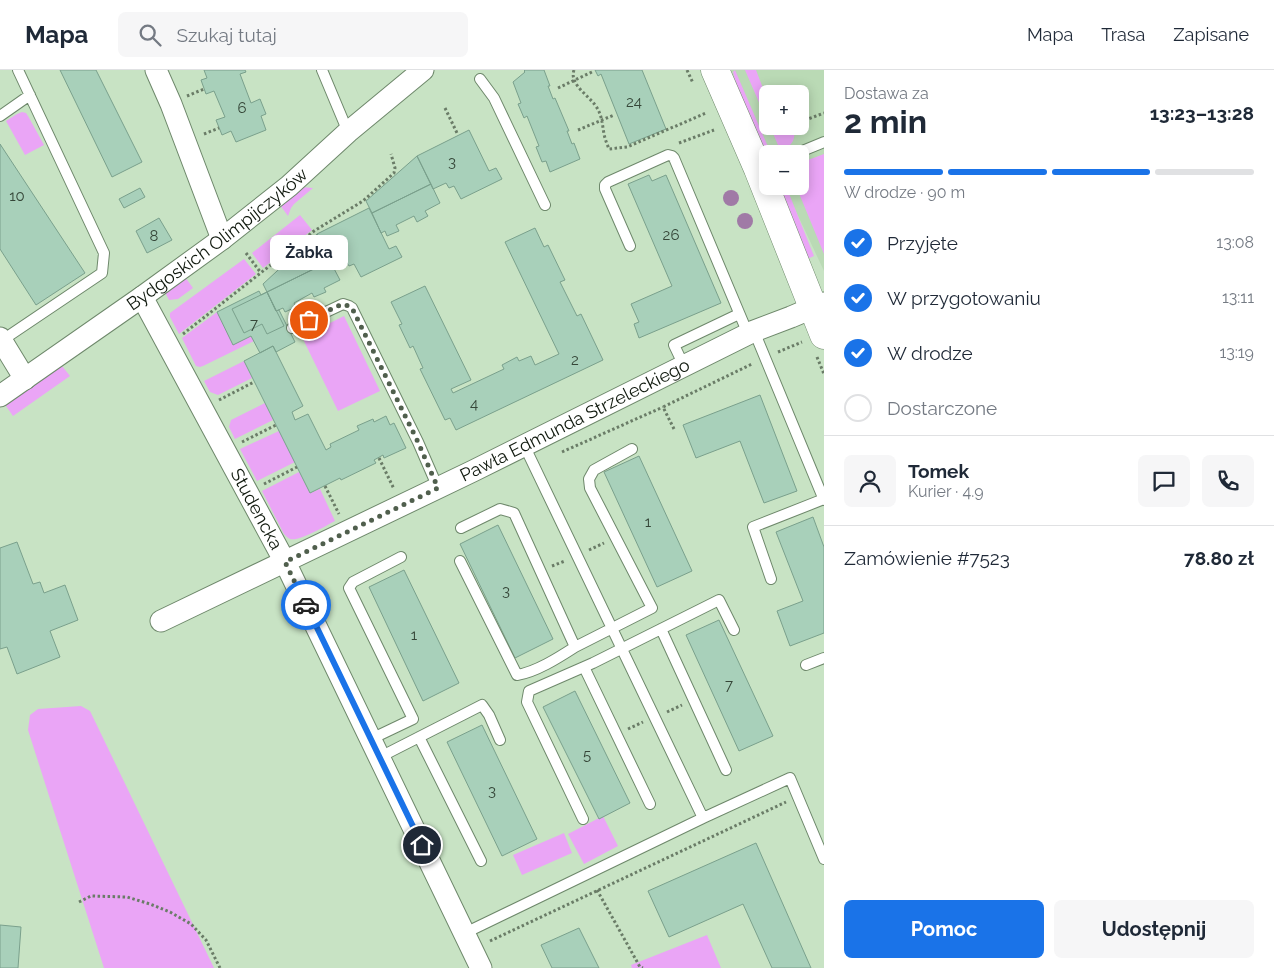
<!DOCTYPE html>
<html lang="pl">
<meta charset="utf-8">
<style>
:root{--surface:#fff;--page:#f6f6f7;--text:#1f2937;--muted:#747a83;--line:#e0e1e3;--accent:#1a73e8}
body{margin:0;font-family:Raleway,sans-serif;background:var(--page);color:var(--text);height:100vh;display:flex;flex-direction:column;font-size:19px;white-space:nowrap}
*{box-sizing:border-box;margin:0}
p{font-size:16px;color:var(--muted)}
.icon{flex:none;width:28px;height:28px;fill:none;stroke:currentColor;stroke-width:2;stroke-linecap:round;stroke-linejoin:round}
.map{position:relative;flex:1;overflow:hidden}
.details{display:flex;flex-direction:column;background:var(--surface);width:450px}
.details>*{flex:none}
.tools{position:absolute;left:759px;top:15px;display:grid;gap:10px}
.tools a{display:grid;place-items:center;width:50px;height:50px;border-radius:8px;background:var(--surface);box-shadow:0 2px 12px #0003;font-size:25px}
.pin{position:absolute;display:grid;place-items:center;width:42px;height:42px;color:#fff;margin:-21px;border:2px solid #fff;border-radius:50%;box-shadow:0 1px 5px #0007}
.courier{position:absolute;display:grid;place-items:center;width:50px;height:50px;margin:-25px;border:4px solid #1a73e8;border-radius:50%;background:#fff;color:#222;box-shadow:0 1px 6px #0007}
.bubble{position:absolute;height:35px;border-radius:8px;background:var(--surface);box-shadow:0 2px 12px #0003;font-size:16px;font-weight:700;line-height:35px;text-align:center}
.summary em{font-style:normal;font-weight:700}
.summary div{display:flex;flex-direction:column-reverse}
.summary{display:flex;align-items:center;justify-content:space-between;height:85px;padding:0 20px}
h1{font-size:32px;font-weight:700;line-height:38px}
.bar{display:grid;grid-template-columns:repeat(4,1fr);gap:8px 5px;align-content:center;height:60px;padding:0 20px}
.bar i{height:6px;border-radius:4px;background:var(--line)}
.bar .selected{background:var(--accent)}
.bar p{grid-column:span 4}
.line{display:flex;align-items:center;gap:12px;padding:0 20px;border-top:1px solid var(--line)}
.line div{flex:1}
.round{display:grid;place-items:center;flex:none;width:52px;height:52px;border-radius:8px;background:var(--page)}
ol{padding:0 20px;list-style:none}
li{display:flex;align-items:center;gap:15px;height:55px}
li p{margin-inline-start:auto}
li .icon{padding:5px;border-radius:50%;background:var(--accent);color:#fff;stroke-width:4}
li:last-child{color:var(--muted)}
li i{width:28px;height:28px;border:2px solid var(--line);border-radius:50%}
.action{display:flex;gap:10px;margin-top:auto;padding:10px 20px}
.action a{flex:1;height:58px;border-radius:8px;background:var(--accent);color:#fff;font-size:20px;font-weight:700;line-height:58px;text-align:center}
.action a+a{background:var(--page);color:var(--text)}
header{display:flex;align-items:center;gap:30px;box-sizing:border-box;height:70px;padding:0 25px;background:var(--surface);border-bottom:1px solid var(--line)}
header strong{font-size:24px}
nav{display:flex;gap:28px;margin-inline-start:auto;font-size:18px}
.search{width:350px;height:45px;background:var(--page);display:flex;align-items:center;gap:12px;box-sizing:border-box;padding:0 18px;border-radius:8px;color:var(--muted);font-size:19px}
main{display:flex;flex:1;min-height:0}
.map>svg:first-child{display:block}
.built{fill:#badab5;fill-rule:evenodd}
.green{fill:#eaa5f6}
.building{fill:#a8d0ba;stroke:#7aa08c}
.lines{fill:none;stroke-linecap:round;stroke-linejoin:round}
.lane-casing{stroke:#6e886b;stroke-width:12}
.street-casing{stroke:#6e886b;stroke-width:23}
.secondary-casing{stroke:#6e886b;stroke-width:29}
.path{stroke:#6a7c67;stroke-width:3;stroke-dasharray:2.5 2.5;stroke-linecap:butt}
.lane{stroke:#fff;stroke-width:10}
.street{stroke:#fff;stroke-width:21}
.secondary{stroke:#fff;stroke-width:28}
.tree{fill:#a07aa6}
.done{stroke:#505f4d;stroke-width:5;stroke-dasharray:0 9}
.route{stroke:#1a73e8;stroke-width:6}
.labels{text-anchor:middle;stroke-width:4.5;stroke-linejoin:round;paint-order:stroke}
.number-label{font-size:15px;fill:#354638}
.street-label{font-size:18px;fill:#0f180d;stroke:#f4fff2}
</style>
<header>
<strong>Mapa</strong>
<div class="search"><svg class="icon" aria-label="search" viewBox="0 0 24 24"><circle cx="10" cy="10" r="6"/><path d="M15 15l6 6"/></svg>Szukaj tutaj</div>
<nav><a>Mapa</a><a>Trasa</a><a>Zapisane</a></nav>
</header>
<main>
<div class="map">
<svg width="824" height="898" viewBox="0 0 824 898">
<rect width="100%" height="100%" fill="#c8e3c4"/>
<path class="built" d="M731,0h93v201l-40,-85h16v-32h-31zM768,24h32v32h-32z"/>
<path class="green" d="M735,0l34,79 -7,-4 -23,-49 -6,-24z
M745,0h11l11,29v22z
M22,42l4,1 2,3 16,29 -19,10 -19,-34 11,-7z
M770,56h8l1,2 -5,2 3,5 17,-6c2,11 -3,19 -14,21z
M824,84v100l-28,-68h4v-23z
M778,116h8l28,70 -9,4z
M301,117l12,1 -19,16 -3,4 -3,8 -8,-11z
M300,145l12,15 -49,38 -11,-15z
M244,189l12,15 -77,60 -9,-17v-4z
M185,207l8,11 -15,11 -9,1 -4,-8z
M217,242l16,32 18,-8 3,5 -51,25 -3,1 -4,-1 -14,-28z
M344,246l36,75 -42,20 -36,-74z
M244,291l8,17 -34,17 -8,-3 -6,-11z
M62,296l8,10 -57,40 -7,-10v-2z
M265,333l8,17 -38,19 -6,-12 2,-7z
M279,361l16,31 -38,19 -17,-32z
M299,402l11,21 10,-4 15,32c-8,4 -36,21 -45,18 -2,-1 -4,-3 -6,-5l-22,-43z
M81,636l9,5 124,257h-110l-76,-238 2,-15 8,-6z
M603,746l15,30 -34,18 -16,-30z
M564,763l8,20 -50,22 -9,-20z
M707,865l14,33h-89l-1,-3z"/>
<path class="building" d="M60,0h36l46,92 -30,15z
M204,0h41l1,2 -6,2 11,29 9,-4 6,15 -5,2 5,14 -30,12 -5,-11 -9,4 -6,-15 9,-3 -11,-26 -8,3 -5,-14 6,-2z
M525,0h19l6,16h-2l5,13 2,-1 14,33h-2l5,13 2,-1 6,16 -30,13 -4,-11 -4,1 -6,-15 3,-1 -12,-30 -3,2 -6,-14 3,-1 -8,-21 12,-10 -1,-1z
M595,0h47l24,59 -37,15 -28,-70 -3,2z
M469,60l20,41 7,-3 6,11 -41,20 -7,-13 -5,2 -3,-5 -13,6 -16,-33z
M0,74l85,129 -49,32 -36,-56z
M417,86l14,28 -59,29 -6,-12z
M649,105l3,6 14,-6 55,128 -82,35 -5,-14 5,-2 -8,-18 41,-18 -44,-102z
M431,114l9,19 -15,8 3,5 -11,6 -3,-6 -18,9 3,6 -12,5 -2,-5 -4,2 -9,-20z
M140,118l5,9 -21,11 -5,-9z
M369,138l20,41 7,-3 6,11 -41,20 -7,-13 -5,2 -3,-5 -13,6 -16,-33z
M159,148l13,22 -25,13 -11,-22z
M535,158l9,19 4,-2 17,35 -5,2 17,34 4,-2 22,46 -147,70 -6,-12 -5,2 -25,-51 3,-1 -10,-22 -3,2 -11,-23 3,-1 -11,-22 34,-16 46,94 -20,9 2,4 51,-24 -2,-4 15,-8 2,4 12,-5 4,9 24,-11 -54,-112z
M317,164l13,27 -63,31 -4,-8z
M330,191l10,19 -16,8 2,4 -12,5 -2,-4 -18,10 2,4 -11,5 -2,-4 -7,3 -9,-19z
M259,221l2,4 6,-3 9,19 3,-1 16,32 -19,10 -3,-6 -13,7 -9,-17 -18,9 -16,-33z
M267,222l17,34 -17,8 -5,-10 -18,9 -12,-24z
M273,276l30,60 -11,6 3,8 13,-6 18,36 5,-3 -1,-3 29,-14 -2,-4 16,-7 1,3 12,-6 4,9 4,-2 12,25 -22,10 -1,-3 -9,5 2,3 -35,17 -1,-2 -30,15 -66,-132z
M760,325l37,96 -33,12 -24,-62 -44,17 -13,-33z
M639,386l53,115 -35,16 -53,-115z
M813,447l11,30v86l-34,13 -13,-35 26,-10 -27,-69z
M498,455l55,114 -38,19 -55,-114z
M17,472l16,42 7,-2 4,11 21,-8 13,35 -28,11 10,26 -43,17 -10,-27 -7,2v-101z
M404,500l55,113 -36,18 -54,-114z
M719,550l54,116 -34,15 -53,-116z
M575,621l55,112 -31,16 -56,-112z
M482,655l55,114 -35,17 -55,-114z
M756,773l55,125h-39l-29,-64 -74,33 -21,-46z
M0,855l21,2 -3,41h-18z
M579,858l20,40h-47l-11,-23z"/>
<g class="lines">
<defs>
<path id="lane" d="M322,0l26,62
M480,9l14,19 51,107
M0,46l30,-21
M795,84l29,-12
M630,176l-25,-57v-4l3,-3 60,-27 4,1 2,2 74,176
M292,258l51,-24 6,2 3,2 66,134 20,46
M754,261l70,169
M1,271l101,-68 2,-20 -86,-183
M684,296l-10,-21 65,-31
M524,375l179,373 87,-40 34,81
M461,458l39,-19 14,4 61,134 77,-39 -62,-120 -1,-9 5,-9 38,-21
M460,491l57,114c19,-3 41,-17 58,-28
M771,509l-18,-52 71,-28
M661,559l65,141
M806,595l18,-7
M584,597l66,137
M419,667l62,124
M371,669l42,-20 -64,-131 4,-6 48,-25
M380,687l102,-52 7,10 11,25
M583,749l-56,-117 2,-11 64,-28 126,-63 15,30
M465,863l238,-115"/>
<g id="street">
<path d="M156,0l15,34 51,135"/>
<path id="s1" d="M142,227l143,265 196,406"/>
<path d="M0,268l25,41"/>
<path id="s2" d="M0,326l142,-99 80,-58 67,-53 59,-54 75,-62"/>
<path id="s3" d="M161,551l312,-150 281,-140 37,-14 33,-14"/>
</g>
<path id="secondary" d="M715,0l43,99 66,166"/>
</defs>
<use href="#lane" class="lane-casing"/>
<use href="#street" class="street-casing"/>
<use href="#secondary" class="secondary-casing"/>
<path class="path" d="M574,0c-5,14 14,25 21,35 7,9 7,18 9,29 1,5 3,10 5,15l18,-2 79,-34
M687,0l6,13
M558,18l36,-17
M187,26l17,-7
M445,38l13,27
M800,52l24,-9
M578,60l36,-15
M776,62l14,-6
M204,64l15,-6
M679,73l35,-13
M246,183l15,20
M183,264l131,-103 49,-30 31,-28 1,-5 -4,-14
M778,282l24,-10
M817,287l7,17
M219,330l35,-18
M674,359l-11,-22 89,-43
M242,372l34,-17
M562,382l101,-45
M379,388l15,31
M264,414l33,-17
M325,416l14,28
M589,480l15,-7
M552,496l13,-5
M667,642l15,-7
M628,659l15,-7
M597,820l43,77 3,1
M79,832l12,-6 36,1 23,7 20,8 21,12 15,16 14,28
M490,871l296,-139"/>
<use href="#lane" class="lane"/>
<use href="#street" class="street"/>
<use href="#secondary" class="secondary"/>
</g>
<g class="tree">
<circle cx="731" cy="128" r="8"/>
<circle cx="745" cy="151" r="8"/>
</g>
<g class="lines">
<path class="done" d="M306,535l-21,-43 153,-74 -20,-46 -66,-134 -3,-2 -7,-2 -33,16"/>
<path class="route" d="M306,535l116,240"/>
</g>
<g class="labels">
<g class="number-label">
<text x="634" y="37">24</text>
<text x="242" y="43">6</text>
<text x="452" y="97">3</text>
<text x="17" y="131">10</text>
<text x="671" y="170">26</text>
<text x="154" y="171">8</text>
<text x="254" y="259">7</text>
<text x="575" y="295">2</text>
<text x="474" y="339">4</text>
<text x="648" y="457">1</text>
<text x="506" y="526">3</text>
<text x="414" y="570">1</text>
<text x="729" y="620">7</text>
<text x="587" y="690">5</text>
<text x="492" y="726">3</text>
</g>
<g class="street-label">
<text dy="6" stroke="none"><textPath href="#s2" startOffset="268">Bydgoskich Olimpijczyków</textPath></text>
<text dy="6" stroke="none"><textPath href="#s3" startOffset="460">Pawła Edmunda Strzeleckiego</textPath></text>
<text dy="6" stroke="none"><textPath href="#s1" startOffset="241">Studencka</textPath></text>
</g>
</g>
</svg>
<div class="tools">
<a>+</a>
<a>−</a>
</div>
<div class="pin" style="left:309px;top:250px;background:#ea580c"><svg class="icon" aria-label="bag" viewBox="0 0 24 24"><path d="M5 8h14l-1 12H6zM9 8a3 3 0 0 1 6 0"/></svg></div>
<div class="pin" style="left:422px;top:775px;background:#1f2937"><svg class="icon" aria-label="home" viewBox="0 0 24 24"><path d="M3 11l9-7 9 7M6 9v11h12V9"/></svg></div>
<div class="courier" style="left:306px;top:535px"><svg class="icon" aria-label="car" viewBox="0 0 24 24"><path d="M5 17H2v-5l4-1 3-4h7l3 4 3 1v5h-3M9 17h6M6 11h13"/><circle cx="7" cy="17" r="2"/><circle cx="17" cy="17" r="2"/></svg></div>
<div class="bubble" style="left:270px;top:165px;width:78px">Żabka</div>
</div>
<section class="details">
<div class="summary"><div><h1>2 min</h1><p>Dostawa za</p></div><em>13:23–13:28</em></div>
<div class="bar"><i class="selected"></i><i class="selected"></i><i class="selected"></i><i></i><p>W drodze · 90 m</p></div>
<ol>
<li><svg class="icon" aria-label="check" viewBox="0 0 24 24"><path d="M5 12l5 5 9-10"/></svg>Przyjęte<p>13:08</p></li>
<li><svg class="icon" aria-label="check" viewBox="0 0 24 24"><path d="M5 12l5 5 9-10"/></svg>W przygotowaniu<p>13:11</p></li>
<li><svg class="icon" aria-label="check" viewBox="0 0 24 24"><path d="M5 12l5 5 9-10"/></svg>W drodze<p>13:19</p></li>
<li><i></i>Dostarczone</li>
</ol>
<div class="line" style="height:90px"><a class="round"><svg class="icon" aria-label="person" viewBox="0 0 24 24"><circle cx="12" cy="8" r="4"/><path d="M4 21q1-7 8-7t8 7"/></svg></a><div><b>Tomek</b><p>Kurier · 4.9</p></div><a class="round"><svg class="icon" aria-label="chat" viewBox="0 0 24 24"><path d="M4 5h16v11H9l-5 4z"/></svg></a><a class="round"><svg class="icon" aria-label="phone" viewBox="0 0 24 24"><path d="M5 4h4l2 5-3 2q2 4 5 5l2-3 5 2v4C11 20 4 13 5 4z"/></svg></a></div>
<div class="line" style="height:65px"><div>Zamówienie #7523</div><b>78.80 zł</b></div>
<div class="action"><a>Pomoc</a><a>Udostępnij</a></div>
</section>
</main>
